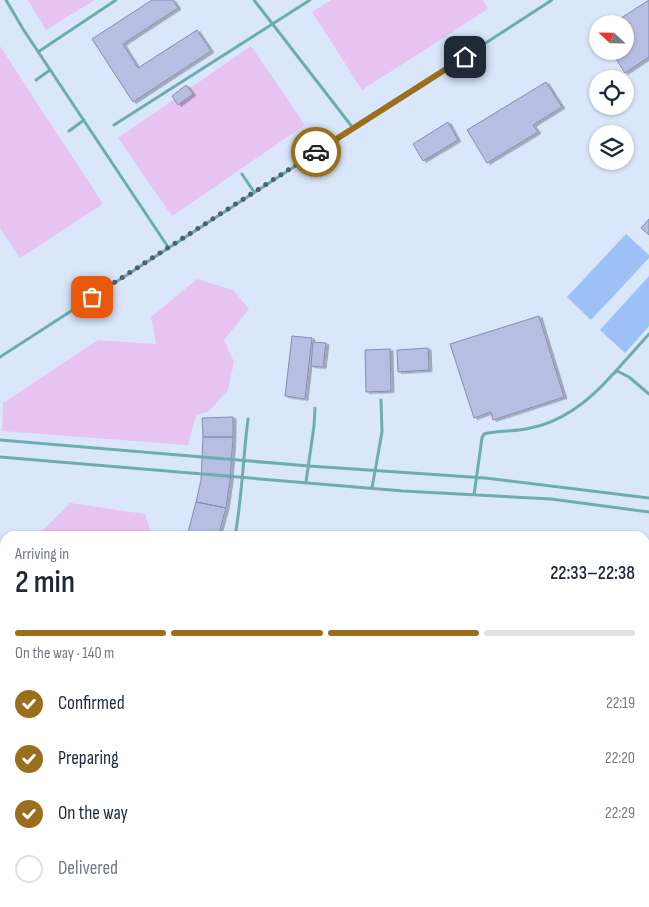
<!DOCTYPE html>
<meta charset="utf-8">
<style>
:root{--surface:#fff;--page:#f6f6f7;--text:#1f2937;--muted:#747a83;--line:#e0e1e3;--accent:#9a6e1d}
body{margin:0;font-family:"Sofia Sans Condensed",sans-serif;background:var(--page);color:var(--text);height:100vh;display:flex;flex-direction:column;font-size:19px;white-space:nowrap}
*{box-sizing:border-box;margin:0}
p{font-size:16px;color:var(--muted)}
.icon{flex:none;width:28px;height:28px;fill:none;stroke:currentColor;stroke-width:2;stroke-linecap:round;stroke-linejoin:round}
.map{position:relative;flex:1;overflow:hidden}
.sheet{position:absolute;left:0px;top:531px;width:650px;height:376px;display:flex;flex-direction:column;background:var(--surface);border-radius:15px 15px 0 0;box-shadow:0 1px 4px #0004}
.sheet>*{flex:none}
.needle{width:32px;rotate:292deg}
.fabs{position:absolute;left:589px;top:15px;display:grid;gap:10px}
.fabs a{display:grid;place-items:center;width:45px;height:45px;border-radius:50%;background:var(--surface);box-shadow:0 1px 4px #0004;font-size:25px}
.pin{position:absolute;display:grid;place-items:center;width:42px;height:42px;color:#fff;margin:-21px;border-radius:10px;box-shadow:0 2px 8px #0006}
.courier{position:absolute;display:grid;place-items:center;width:50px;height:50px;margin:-25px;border:4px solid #9a6e1d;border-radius:50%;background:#fff;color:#222;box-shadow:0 1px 6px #0007}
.headline em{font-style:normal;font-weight:600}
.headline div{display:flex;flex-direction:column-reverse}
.headline{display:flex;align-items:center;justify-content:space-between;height:85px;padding:0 15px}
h1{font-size:32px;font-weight:600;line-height:38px}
.bar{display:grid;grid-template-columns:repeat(4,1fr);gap:8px 5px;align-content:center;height:60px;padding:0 15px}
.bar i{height:6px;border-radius:4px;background:var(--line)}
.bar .current{background:var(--accent)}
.bar p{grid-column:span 4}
ol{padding:0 15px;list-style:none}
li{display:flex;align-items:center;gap:15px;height:55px}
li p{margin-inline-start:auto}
li .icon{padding:5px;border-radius:50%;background:var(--accent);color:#fff;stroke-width:4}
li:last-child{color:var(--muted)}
li i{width:28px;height:28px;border:2px solid var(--line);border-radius:50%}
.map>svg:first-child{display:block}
.green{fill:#e7c3f2}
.water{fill:#9dc1f7}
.building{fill:#b8bee2;stroke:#878cae;filter:url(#shadow)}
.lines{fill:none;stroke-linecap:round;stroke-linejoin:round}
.lane{stroke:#6cadaf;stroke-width:3}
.done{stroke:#555e6c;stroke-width:5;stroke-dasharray:0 9}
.route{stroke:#9a6e1d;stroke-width:6}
</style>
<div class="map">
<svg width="649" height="907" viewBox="0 0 649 907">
<defs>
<filter id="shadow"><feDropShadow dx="3" dy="1.5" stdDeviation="0" flood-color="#0004"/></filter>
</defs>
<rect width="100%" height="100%" fill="#dae7fb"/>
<path class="green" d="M28,0h67l-49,30z
M331,0h152l5,9 -126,81 -50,-78z
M0,46l103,158 -83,54 -20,-30z
M251,46l54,79 -133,91 -54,-78z
M197,279l36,11 16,19 -25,31 10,22 -6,28 -20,22 -12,3 -8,30 -186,-14 1,-28 95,-63 58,4 -5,-27z
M70,503l75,11 7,22h-111v-4z
M0,773l5,3v126h156l8,5h-169z
M645,803l4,1v99l-3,4h-127l-1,-4 127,-1z"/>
<path class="water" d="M626,234l23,21v3l-58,62 -24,-23z
M649,276v50l-24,27 -25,-23z"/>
<path class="building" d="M152,0h21l5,8 -55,36 15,24 59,-38 14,21 -78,51 -41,-63z
M649,0v57l-24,16 -14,-22h14v-27h-13z
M546,82l16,25 -29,18 5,7 -51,31 -20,-33z
M186,85l7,9 -15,11 -6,-9z
M448,122l10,18 -35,21 -10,-17z
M649,219v16l-8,-7z
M539,316l25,81 -71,23 -2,-8 -17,6 -24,-74z
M292,336l20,2 -7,61 -20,-3z
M313,342l13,1 -3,24 -12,-1z
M428,348l1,22 -31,2 -1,-22z
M390,349l1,42 -25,1 -1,-42z
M233,417v20h-30l-1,-19z
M203,437h30l-3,44 -4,27 -30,-6 5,-22z
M196,502l30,6 -8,28h-31z
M0,619l5,5v32l-5,-5z
M5,695v24l-5,-6v-14z"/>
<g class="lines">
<path class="lane" d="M6,0l17,29 145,218
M254,0l99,128
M38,52l78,-52
M36,80l14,-10
M114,125l196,-125
M69,131l15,-11
M242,174l12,18
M0,357l552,-357
M615,372l34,-38
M0,440l309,26 176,12 164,20
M0,457l403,34 148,8 98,13
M306,482l8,-56 1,-18
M372,488l10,-56 -1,-32
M474,495l8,-57 2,-4c15,-4 31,-2 46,-6 33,-6 62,-30 83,-54l4,-3 12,6 20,17
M235,536c7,-38 8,-78 13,-117
M0,599l5,-5
M0,610l5,4
M0,806l5,3
M142,902l10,4 10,1
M422,902l7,5"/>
</g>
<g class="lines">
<path class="done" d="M92,297l224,-145"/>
<path class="route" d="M316,152l149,-95"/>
</g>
</svg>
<div class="fabs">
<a><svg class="needle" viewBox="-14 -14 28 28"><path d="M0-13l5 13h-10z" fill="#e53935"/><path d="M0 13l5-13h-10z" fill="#747a83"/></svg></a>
<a><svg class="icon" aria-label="locate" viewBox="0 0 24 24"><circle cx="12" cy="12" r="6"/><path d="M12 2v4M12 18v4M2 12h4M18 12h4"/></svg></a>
<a><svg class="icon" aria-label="layers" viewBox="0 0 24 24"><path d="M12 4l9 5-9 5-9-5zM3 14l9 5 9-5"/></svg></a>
</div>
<div class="pin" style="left:92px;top:297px;background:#ea580c"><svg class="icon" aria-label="bag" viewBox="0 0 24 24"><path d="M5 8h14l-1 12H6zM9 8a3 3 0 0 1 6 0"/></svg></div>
<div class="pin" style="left:465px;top:57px;background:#1f2937"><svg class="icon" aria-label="home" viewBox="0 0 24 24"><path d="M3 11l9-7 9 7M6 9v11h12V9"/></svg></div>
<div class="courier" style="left:316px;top:152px"><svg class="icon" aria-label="car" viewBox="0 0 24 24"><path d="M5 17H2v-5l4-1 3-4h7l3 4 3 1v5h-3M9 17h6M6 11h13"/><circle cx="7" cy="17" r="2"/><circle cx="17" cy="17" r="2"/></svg></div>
<section class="sheet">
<div class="headline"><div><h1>2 min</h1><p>Arriving in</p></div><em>22:33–22:38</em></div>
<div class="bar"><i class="current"></i><i class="current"></i><i class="current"></i><i></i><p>On the way · 140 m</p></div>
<ol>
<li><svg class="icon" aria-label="check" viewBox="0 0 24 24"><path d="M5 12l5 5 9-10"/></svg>Confirmed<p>22:19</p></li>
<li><svg class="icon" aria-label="check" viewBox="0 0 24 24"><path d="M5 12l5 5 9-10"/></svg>Preparing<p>22:20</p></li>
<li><svg class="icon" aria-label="check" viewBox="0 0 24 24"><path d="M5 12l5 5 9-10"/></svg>On the way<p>22:29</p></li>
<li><i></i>Delivered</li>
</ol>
</section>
</div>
